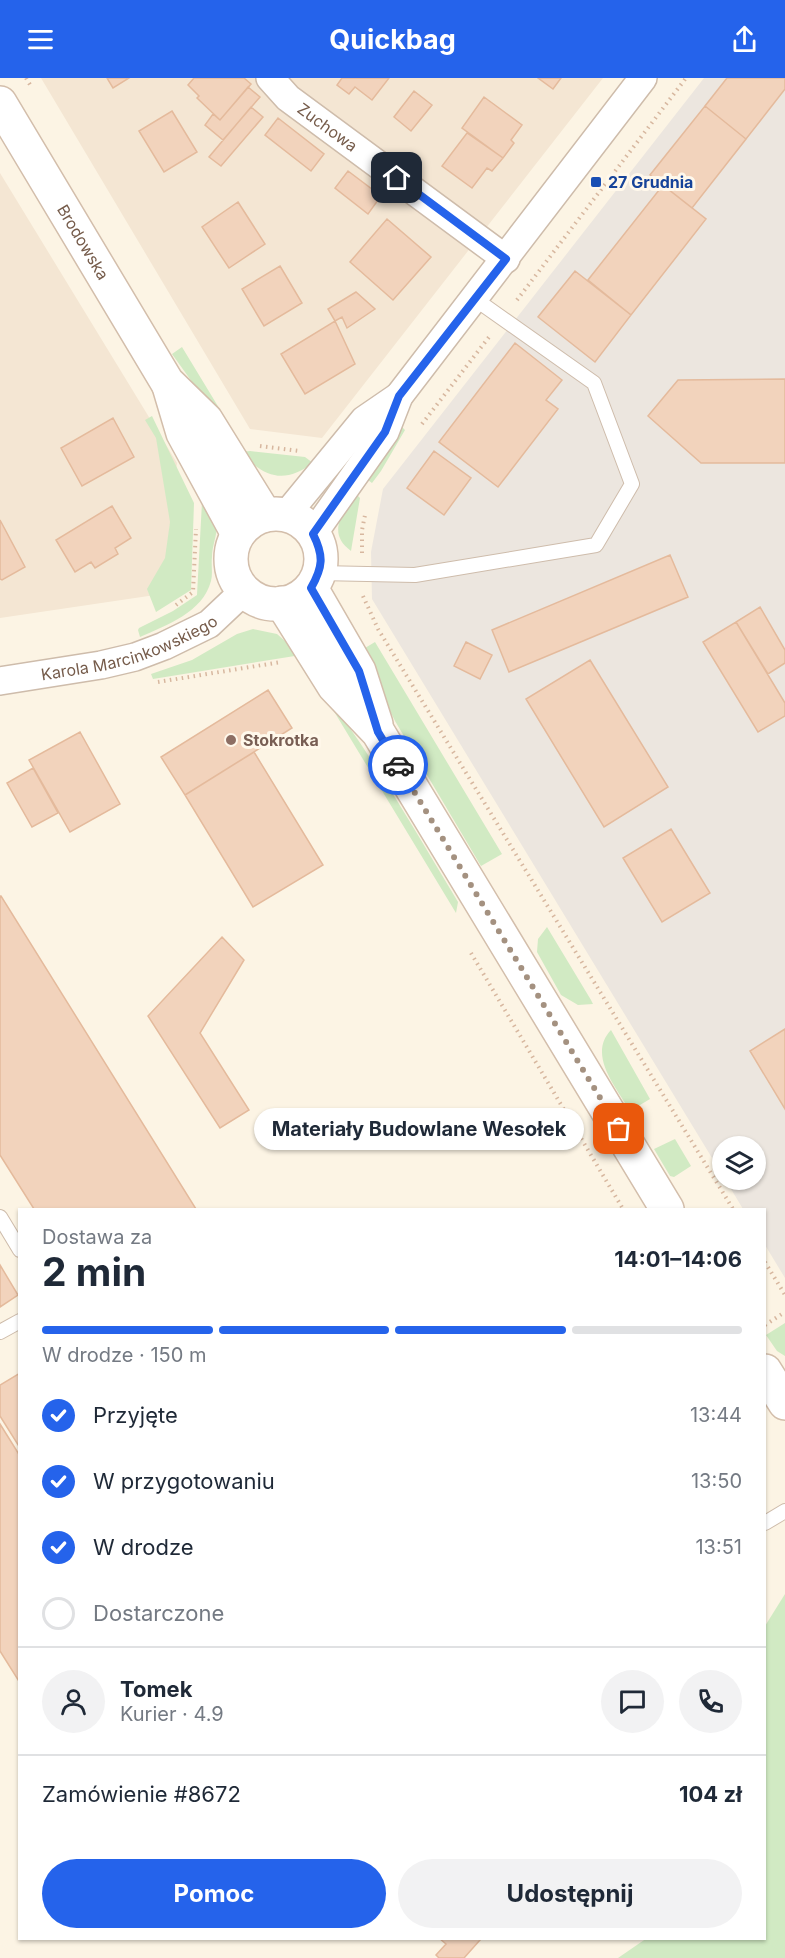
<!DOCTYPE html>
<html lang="pl">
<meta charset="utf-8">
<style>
:root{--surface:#fff;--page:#f2f2f3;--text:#1f2937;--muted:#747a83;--line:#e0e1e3;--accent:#2563eb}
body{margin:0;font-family:Inter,sans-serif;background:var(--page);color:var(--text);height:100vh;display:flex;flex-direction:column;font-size:22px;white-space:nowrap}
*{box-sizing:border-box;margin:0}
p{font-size:20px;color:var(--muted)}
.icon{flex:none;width:33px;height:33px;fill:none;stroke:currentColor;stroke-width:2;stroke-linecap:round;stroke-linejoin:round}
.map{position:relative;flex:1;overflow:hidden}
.details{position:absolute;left:18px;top:1130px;width:748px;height:732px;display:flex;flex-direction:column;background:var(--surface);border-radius:0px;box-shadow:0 2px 4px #0004}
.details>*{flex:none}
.buttons{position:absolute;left:712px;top:1058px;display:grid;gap:12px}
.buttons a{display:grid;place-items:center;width:54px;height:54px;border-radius:50%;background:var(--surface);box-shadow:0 2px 4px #0004;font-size:30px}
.pin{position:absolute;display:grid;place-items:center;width:51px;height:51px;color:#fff;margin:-26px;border-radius:12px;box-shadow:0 3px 9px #0006}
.courier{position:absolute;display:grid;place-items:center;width:60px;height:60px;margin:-30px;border:4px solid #2563eb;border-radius:50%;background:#fff;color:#222;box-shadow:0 2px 8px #0007}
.bubble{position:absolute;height:42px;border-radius:21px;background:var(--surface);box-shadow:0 2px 4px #0004;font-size:20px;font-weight:700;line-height:42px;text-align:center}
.overview em{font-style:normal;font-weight:700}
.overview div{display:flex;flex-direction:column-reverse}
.overview{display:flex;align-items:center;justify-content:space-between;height:102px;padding:0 24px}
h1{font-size:39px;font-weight:700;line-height:45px}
.bar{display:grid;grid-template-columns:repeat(4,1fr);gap:9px 6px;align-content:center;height:72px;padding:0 24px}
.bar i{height:8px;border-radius:4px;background:var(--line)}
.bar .active{background:var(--accent)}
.bar p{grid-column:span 4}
.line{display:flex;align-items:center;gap:15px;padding:0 24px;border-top:2px solid var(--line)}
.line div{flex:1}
.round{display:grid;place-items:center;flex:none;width:63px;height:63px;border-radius:32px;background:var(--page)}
ol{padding:0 24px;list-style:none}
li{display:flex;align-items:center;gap:18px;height:66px}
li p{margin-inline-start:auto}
li .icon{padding:6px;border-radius:50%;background:var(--accent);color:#fff;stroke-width:4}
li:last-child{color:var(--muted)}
li i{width:33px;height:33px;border:3px solid var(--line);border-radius:50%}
.primary-button{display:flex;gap:12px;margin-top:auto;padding:12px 24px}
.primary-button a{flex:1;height:69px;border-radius:36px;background:var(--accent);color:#fff;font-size:24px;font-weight:700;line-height:69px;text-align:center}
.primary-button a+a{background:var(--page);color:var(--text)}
header{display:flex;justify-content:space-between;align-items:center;height:78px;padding:0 24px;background:var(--accent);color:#fff;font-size:27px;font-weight:700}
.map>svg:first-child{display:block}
.residential{fill:#f4e6d3}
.industrial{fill:#ece6df}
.green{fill:#d1eac3}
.building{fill:#f2d3bc;stroke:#e4ba9c;stroke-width:1.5}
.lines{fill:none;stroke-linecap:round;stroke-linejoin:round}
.lane-casing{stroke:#cebcab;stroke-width:16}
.street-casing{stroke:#cebcab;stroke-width:30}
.secondary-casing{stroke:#d3beab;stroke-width:36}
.path{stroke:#d7b79f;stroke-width:4;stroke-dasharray:1.5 4.5;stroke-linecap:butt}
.lane{stroke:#fff;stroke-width:14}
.street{stroke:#fff;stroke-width:27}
.secondary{stroke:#fff;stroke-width:33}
.done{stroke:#a49180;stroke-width:6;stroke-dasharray:0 10.8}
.route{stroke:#2563eb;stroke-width:8}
.transit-dot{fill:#1a4fb4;stroke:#fff8eb;stroke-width:2}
.education-dot{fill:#8d6e63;stroke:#fff8eb;stroke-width:2}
.labels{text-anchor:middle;stroke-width:6;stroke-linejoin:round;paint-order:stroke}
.street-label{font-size:16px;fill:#755b4a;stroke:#fff8eb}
.transit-label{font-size:16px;font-weight:bold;fill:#164399;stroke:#fff8eb;text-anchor:start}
.education-label{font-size:16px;font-weight:bold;fill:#785e54;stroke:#fff8eb;text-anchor:start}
</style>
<header><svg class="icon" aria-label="menu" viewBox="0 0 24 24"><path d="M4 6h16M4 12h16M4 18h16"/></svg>Quickbag<svg class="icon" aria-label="share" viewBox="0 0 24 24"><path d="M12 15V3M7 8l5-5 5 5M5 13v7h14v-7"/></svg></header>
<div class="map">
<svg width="785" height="1880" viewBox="0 0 785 1880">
<rect width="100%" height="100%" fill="#fcf4e4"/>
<path class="residential" d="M41,0h562l-281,360 -72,-9z
M0,95l177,290 -15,131 -162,24z"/>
<path class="industrial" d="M704,0h81v1200l-20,-33v-36h-22l-18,-30h31v-33h-33v30l-351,-577 -1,-47 12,-63z"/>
<path class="green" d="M182,269l51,84 2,7 -2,1 -61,-85z
M152,338l42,87 -3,87 -35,22 -9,-23 18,-31 5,-36 -14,-84 -11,-18z
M402,349l3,3 -24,41 -9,12 -4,-3z
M250,373l55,6 8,6c-28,21 -49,15 -72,-11z
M356,416l4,4 -9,53c-25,-18 -8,-39 5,-57z
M202,424l15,23c0,11 -5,21 -5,32 -1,8 1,16 -1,24 -8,31 -44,44 -71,56l-2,-7 1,-2 34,-17 24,-16z
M253,551l24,5 24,21 -148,24 -2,-5 41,-14 45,-26z
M375,564l127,212 -21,12 -86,-145 -35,-70z
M315,602c54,70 98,147 143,222l-2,11z
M547,849l44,73 2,4 -15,1 -17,-10 -24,-43 1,-13z
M611,952l39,69 -20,12c-13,-23 -43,-56 -19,-81z
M675,1061l16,27 -17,11 -4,-1 -16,-27z
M785,1245v33l-8,-5 -11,-16z
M785,1516v364h-167l29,-20h118v-312z"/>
<path class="building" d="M107,0h22l-16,10z
M194,0h50l7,6 -31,36 -23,-22 2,-2 -11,-11z
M342,0h47l-17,22 -17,-13 -6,7 -12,-9z
M538,0h23l-8,11z
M727,0h58v11l-39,50 -41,-33z
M248,9l12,10 -37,43 -18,-15 8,-11 7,6z
M414,13l18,14 -21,26 -17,-14z
M484,19l38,28 -11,15 3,3 -11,15 -41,-30z
M705,28l41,33 -54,69 -42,-33z
M251,29l12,10 -42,49 -12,-9z
M172,33l25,41 -33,20 -25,-41z
M278,40l46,36 -13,17 -46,-36z
M467,55l36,25 -11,13 -5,-3 -15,20 -30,-22z
M348,93l33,25 -13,18 -33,-26z
M663,107l43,34 -75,96 -43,-35z
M238,124l27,42 -36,24 -27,-41z
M387,141l44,38 -38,43 -43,-38z
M280,188l22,37 -38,23 -22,-37z
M575,193l56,44 -36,47 -57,-45z
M356,214l19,17 -28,19 -5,-11 -7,4 -7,-12z
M335,243l20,43 -50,30 -24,-40z
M515,265l47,37 -16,20 12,9 -60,78 -59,-45z
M785,301v84h-84l-53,-47 30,-36z
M113,340l21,39 -52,29 -21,-38z
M434,373l37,27 -27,37 -37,-27z
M112,428l19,32 -16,10 3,6 -23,14 -4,-6 -16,10 -19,-32z
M0,442l25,47 -23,13 -2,-1z
M670,477l18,42 -179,75 -17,-42z
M760,529l25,43v13l-17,11 -32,-52z
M736,544l49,81v13l-27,16 -55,-90z
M466,564l26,13 -12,24 -26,-13z
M590,582l78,127 -64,40 -78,-128z
M268,612l24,38 -107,67 -24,-38z
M80,654l40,72 -50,28 -41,-72z
M254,674l69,113 -70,42 -68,-112z
M33,690l25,45 -26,14 -25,-44z
M671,751l39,64 -48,29 -39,-64z
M0,818h1l195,313h-162l-34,-54z
M222,859l22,23 -44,73 49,77 -29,18 -72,-112z
M785,951v80l-35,-58z
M0,1187l18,30 -18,12z
M20,1295v75l-20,-32v-31z
M0,1346l20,32v227l-20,-32z
M439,1860h39l2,2 -16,18h-25l-3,-3 10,-11z"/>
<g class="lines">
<defs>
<path id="lane" d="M319,495l96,2 181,-30 36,-61 -38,-101 -119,-84
M0,1139l20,33
M0,1254l20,-11
M765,1445l20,-12"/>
<g id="street">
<path id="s1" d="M270,0l18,20 218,161"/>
<path d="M286,437l78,-95 35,-24"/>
<path d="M313,456l72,-102 14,-36 244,-318"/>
<path id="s2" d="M0,603l101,-16 34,-8 29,-11 45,-22 35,-33"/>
</g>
<g id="secondary">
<path id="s3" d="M0,25l167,279 39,38 59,95"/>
<path d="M169,308l14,47 55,101"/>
<circle cx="276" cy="481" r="45"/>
<path d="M311,510l48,83 17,53"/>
<path d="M282,525l52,83 44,46 289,477"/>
<path d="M765,1293l20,32"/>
</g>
</defs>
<use href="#lane" class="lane-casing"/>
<use href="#street" class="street-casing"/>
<use href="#secondary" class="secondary-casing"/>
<path class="path" d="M26,0l6,10
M517,222l169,-222
M422,346l67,-87
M260,368l40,5
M362,475v-23l3,-15
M363,518l15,33 355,580
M176,527l17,-13 3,-63
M158,604l123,-20
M471,875l152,256
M765,1184l20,33
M765,1247l20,-13"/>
<use href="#lane" class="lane"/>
<use href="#street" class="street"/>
<use href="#secondary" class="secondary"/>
</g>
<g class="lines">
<path class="done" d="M398,687l221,364"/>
<path class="route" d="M397,100l109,81 -107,137 -14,36 -72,102c11,22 10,33 -2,54l48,83 19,61 20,33"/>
</g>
<rect class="transit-dot" x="590" y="98" width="12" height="12" rx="3"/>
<circle class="education-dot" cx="231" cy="662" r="6"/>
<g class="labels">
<g class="street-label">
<text dy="6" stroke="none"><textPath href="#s1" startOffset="76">Zuchowa</textPath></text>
<text dy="6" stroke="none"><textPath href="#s3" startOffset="162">Brodowska</textPath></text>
<text dy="6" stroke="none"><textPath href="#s2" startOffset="134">Karola Marcinkowskiego</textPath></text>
</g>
<g class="transit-label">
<text x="608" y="110">27 Grudnia</text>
</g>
<g class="education-label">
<text x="243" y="668">Stokrotka</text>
</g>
</g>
</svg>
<div class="buttons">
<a><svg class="icon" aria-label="layers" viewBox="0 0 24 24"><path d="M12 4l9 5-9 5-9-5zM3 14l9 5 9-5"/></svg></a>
</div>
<div class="pin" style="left:619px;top:1051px;background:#ea580c"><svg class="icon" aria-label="bag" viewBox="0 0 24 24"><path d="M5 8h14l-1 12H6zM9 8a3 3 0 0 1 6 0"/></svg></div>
<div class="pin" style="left:397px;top:100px;background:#1f2937"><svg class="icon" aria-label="home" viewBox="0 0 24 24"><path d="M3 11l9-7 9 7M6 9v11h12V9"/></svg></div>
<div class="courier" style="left:398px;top:687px"><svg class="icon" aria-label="car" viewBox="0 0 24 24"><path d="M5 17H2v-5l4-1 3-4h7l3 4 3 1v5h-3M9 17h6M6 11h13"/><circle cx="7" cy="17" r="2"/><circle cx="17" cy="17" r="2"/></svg></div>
<div class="bubble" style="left:254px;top:1030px;width:330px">Materiały Budowlane Wesołek</div>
<section class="details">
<div class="overview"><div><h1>2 min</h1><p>Dostawa za</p></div><em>14:01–14:06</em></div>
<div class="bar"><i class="active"></i><i class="active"></i><i class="active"></i><i></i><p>W drodze · 150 m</p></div>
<ol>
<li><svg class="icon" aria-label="check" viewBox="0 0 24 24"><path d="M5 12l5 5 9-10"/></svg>Przyjęte<p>13:44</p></li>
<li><svg class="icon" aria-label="check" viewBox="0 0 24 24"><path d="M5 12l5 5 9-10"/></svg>W przygotowaniu<p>13:50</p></li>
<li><svg class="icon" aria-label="check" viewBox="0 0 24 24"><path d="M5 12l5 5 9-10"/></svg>W drodze<p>13:51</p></li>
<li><i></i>Dostarczone</li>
</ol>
<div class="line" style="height:108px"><a class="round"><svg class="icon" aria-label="person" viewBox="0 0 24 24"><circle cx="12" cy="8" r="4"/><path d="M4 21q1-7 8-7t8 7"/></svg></a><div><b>Tomek</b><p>Kurier · 4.9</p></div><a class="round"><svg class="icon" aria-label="chat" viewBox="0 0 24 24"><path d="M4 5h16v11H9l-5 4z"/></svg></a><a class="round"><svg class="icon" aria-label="phone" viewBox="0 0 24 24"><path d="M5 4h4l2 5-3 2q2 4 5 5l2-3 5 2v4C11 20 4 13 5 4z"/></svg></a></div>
<div class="line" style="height:78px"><div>Zamówienie #8672</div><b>104 zł</b></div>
<div class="primary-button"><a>Pomoc</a><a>Udostępnij</a></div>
</section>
</div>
